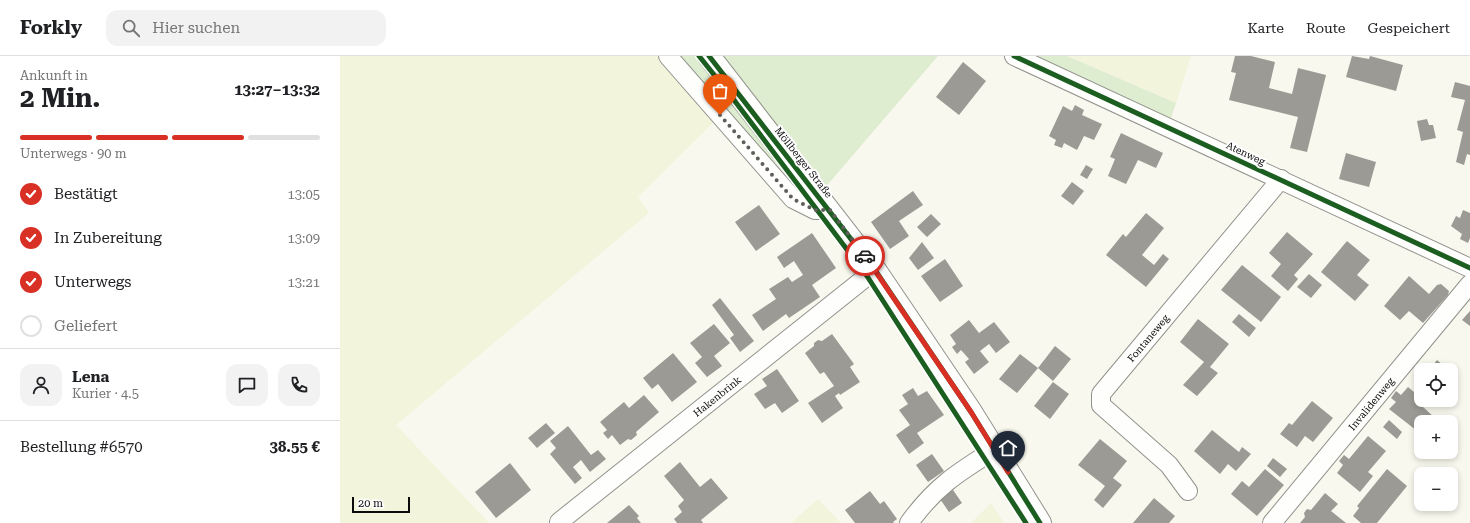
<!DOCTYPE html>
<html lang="de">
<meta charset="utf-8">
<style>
:root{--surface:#fff;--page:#f2f2f2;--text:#202124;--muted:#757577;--line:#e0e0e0;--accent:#d93025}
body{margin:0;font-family:"Roboto Serif",serif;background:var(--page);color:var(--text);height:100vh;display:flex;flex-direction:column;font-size:15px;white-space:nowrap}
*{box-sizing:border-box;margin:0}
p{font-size:13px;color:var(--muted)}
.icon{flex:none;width:22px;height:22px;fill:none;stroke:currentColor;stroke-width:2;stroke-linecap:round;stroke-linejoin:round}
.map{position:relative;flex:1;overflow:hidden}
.panel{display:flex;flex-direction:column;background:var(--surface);width:340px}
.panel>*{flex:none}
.fabs{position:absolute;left:1074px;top:307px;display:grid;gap:8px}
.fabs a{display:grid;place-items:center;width:44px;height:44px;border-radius:8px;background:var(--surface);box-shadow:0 2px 6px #0003;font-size:20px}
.scale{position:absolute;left:12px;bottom:10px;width:58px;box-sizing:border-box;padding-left:4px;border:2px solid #0b0b0b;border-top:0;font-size:11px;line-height:14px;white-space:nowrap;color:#0b0b0b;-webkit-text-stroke:3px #fff;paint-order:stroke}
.pin{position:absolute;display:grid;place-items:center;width:34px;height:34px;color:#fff;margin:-41px -17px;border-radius:50% 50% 50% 0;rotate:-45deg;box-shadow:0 0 4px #0007}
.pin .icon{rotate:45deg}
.courier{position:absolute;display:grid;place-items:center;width:40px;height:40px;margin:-20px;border:3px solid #d93025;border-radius:50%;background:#fff;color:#222;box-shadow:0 1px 5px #0007}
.summary em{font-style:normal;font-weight:700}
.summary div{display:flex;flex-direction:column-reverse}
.summary{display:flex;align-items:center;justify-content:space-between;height:68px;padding:0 20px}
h1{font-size:26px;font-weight:700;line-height:30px}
.bar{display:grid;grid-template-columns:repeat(4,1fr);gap:6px 4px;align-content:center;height:48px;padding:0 20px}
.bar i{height:5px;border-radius:3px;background:var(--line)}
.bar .on{background:var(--accent)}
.bar p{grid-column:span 4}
.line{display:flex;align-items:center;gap:10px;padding:0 20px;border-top:1px solid var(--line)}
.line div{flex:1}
.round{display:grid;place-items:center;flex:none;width:42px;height:42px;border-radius:12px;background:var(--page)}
ol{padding:0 20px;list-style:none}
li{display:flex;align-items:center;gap:12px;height:44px}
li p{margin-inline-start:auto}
li .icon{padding:4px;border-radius:50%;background:var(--accent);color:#fff;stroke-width:4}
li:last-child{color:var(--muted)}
li i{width:22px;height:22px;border:2px solid var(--line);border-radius:50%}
header{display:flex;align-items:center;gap:24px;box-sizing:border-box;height:56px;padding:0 20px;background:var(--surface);border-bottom:1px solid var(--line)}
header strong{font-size:19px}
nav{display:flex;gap:22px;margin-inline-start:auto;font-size:14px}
.search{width:280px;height:36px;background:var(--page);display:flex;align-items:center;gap:10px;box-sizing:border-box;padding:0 14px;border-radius:12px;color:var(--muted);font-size:15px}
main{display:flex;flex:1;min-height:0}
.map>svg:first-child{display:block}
.farmland{fill:#f2f4dc}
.green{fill:#deecd0}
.building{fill:#9c9a94}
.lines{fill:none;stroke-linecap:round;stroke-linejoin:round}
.minor-casing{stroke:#92928d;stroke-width:20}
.tertiary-casing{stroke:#92928d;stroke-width:24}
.minor{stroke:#fefefc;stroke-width:18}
.tertiary{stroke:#fefefc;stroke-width:22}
.cycleway-casing{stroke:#fff;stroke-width:8}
.cycleway{stroke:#1b5e20;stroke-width:5}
.done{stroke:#5e5e5a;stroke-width:4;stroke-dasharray:0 7.2}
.route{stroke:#d93025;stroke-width:5}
.labels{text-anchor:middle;stroke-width:4;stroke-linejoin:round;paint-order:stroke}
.street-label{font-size:10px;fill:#0b0b0b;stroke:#fff}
</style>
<header>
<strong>Forkly</strong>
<div class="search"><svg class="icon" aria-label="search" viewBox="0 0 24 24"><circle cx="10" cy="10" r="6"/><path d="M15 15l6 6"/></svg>Hier suchen</div>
<nav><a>Karte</a><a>Route</a><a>Gespeichert</a></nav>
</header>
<main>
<section class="panel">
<div class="summary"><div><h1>2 Min.</h1><p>Ankunft in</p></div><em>13:27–13:32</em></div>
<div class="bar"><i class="on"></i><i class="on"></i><i class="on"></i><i></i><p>Unterwegs · 90 m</p></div>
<ol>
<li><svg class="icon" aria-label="check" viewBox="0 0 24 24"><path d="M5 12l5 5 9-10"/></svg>Bestätigt<p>13:05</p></li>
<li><svg class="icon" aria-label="check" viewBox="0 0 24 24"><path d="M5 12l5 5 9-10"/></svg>In Zubereitung<p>13:09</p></li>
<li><svg class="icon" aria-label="check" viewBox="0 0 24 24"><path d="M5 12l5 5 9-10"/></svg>Unterwegs<p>13:21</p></li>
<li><i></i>Geliefert</li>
</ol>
<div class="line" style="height:72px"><a class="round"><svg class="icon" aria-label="person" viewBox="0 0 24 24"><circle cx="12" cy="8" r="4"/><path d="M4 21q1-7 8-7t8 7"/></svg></a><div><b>Lena</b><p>Kurier · 4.5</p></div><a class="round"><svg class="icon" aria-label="chat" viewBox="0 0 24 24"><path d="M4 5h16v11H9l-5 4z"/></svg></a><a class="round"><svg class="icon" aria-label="phone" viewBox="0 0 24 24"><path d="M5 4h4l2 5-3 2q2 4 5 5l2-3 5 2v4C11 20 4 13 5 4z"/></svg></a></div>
<div class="line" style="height:52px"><div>Bestellung #6570</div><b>38.55 €</b></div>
</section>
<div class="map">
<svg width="1130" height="467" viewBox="0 0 1130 467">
<rect width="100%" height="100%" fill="#f9f8ee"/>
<path class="farmland" d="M0,0h319l58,63 -79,78 11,16 -253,212 93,98h-149z
M727,0h124l-15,47z
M478,443l23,24h-50z
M651,447l13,20h-33z"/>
<path class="green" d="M319,0h279l-127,148 -97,-87z
M665,0h62l109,47 -9,27z"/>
<path class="building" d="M895,0h16l24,6 -6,26 23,6 6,-26 28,7 -19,77 -17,-4 8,-31 -69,-17 7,-27 -5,-1z
M1012,0l17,3 1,-3 33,9 -7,26 -50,-14z
M623,6l23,19 -27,34 -23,-18z
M1115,26l15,4v69l-3,-1 -3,11 -8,-3 7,-30 -6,-2 8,-30 -14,-3z
M735,49l9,5 -2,5 20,9 -8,16 -10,-4 -7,14 -13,-7 -2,5 -8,-3 2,-5 -7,-4 14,-30 9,5z
M1087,63l2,6h4l3,13 -15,3 -4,-20z
M781,77l42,20 -7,15 -18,-8 -12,24 -18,-8 7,-17 -5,-2z
M1006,97l30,9 -7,25 -30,-8z
M746,109l7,4 -6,10 -7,-4z
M732,126l12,9 -11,14 -12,-9z
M573,135l10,14 -24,16 10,15 -19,13 -19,-27z
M419,149l21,29 -24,17 -21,-29z
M1123,154l7,3v25l-2,5 -8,-4 2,-5 -11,-8 5,-10 4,2z
M806,157l18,15 -22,27 12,10 9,-11 6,5 -23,28 -40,-32 17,-21 3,3z
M591,158l10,10 -14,13 -10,-10z
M947,176l26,22 -19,21 4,4 -10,12 -17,-15 10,-12 -12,-11z
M472,177l24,35 -24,17 8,12 -31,21 -3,-4 -23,17 -11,-16 24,-16 -7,-10 19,-12 4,5 11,-7 -9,-14 -10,7 -7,-11z
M1007,185l23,19 -13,15 12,10 -14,16 -34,-29z
M582,186l12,16 -16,12 -9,-12z
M605,203l18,27 -23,16 -19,-26z
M902,209l39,32 -20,25 -40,-32z
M969,218l13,11 -11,13 -14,-11z
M1069,220l20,18 8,-9 4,-1 8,7 -1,4 -25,28 -14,-12 -9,9 -16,-14z
M380,242l34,43 -14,11 -10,-14 4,-3 -22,-30z
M1130,255v15l-8,-6z
M899,258l17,14 -7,9 -17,-15z
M858,263l31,25 -19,23 8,6 -21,23 -14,-11 21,-23 -24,-20z
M629,264l10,13 15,-11 16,20 -14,11 -7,-9 -9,7 9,11 -15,12 -9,-12 4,-3 -8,-9 -4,4 -5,-7 4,-3 -6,-9z
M374,268l16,19 -16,13 8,10 -15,11 -12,-14 7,-6 -12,-14z
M492,278l22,30 -4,3 10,15 -20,13 -1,-2 -4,3 8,12 -21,15 -14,-20 26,-17 -10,-14 -4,2 -15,-21 9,-7v-3l4,-3 4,1z
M715,290l16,13 -18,22 -15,-13z
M333,297l24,29 -25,20 -14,-18 -6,5 -9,-11z
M680,298l18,14 -21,25 -18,-14z
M1097,304l12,10h-20z
M437,313l22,32 -17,12 -7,-10 -10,6 -11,-15 13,-8 -5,-7z
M713,326l16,12 -19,25 -16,-13z
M1068,331l18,15 -3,5 12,11 -3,4h-11v12l-32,-25 7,-7 -5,-4 5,-7 5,4z
M573,332l5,8 9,-5 17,24 -27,18 7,10 -15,11 -13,-19 14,-10 -11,-15 9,-6 -6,-9z
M304,339l15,17 -23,20 1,3 -6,5 -3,-1 -8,6 -8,-10 -4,4 -5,-6 4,-3 -7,-8 24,-20 5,6z
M972,345l21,17 -20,24 -8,-6 -8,11 -17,-13 9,-11 3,2z
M1049,364l13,12 -5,7 -14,-12z
M206,367l9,10 -18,15 -9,-10z
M228,370l23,29 7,-5 8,9 -16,13 -9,-12 -8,7 9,11 -7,6 -25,-30 6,-6 -6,-7z
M872,374l27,22 3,-5 9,7 -15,17 -8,-7 -8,10 -26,-23z
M1028,380l18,15 -18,21 5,4 -13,16 -23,-19 6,-8 -4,-4 5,-6 5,4z
M760,383l27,22 -14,17 9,7 -19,23 -9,-8 11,-14 -27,-21z
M592,398l12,17 -16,11 -12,-17z
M933,402l14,11 -7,8 -13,-11z
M340,406l20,25 11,-9 17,20 -27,22 2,3h-26l-3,-4 8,-7 -4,-6 6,-6 -20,-24z
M170,407l21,27 -35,28 -21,-26z
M925,413l19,16 -27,31 -26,-22 11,-13 7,6z
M1047,413l20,17 -30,37h-16l-8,-7 6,-8 -2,-2z
M613,434l9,13 -13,9 -9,-13z
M530,435l10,13 4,-3 13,18 -4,3 1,1h-39l-10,-13z
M985,437l13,11 -7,7 15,12h-46l5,-6 -1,-4 3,-4 4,1z
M814,442l21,18 -6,7h-36z
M289,449l10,11 -2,2 4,5h-34z"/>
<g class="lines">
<defs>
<g id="minor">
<path d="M328,0l125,143 22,11h15"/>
<path d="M674,0l456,212"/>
<path id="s1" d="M848,435l-19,-26 -68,-60v-11l180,-215"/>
<path id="s2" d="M219,466l316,-252"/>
<path d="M569,467c26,-36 48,-50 85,-73"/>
<path id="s3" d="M932,467l198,-239"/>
</g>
<path id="tertiary" d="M369,0l166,214 96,142 69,111"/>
</defs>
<use href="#minor" class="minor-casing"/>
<use href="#tertiary" class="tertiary-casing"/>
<use href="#minor" class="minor"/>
<use href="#tertiary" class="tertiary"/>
<defs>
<path id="cycleway" d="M359,0l32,40 136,180 159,247
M369,0l166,214 96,142 69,111
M674,0l456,212"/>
</defs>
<use href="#cycleway" class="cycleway-casing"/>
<use href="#cycleway" class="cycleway"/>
</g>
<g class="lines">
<path class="done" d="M380,59l73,84 22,11h15l35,46"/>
<path class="route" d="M525,200l106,156 37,60"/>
</g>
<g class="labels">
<g class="street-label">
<text transform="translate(906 97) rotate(25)" y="4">Atenweg</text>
<text transform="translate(464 106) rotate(52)" y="4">Möllberger Straße</text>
<text dy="4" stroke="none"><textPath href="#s1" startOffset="207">Fontaneweg</textPath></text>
<text dy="4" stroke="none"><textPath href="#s2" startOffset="202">Hakenbrink</textPath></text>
<text dy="4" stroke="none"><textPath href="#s3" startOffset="155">Invalidenweg</textPath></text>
</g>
</g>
</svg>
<div class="fabs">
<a><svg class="icon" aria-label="locate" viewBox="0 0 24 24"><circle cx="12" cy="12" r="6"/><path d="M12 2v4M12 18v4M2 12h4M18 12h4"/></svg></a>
<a>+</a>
<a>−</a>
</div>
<div class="scale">20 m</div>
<div class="pin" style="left:380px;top:59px;background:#ea580c"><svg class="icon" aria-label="bag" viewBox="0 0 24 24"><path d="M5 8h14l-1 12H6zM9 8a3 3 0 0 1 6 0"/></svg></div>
<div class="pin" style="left:668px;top:416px;background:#1f2937"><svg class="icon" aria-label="home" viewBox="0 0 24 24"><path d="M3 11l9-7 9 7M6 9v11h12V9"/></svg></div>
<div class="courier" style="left:525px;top:200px"><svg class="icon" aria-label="car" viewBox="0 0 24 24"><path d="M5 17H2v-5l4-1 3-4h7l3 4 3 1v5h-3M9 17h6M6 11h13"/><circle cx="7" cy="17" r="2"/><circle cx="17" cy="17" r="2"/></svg></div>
</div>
</main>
